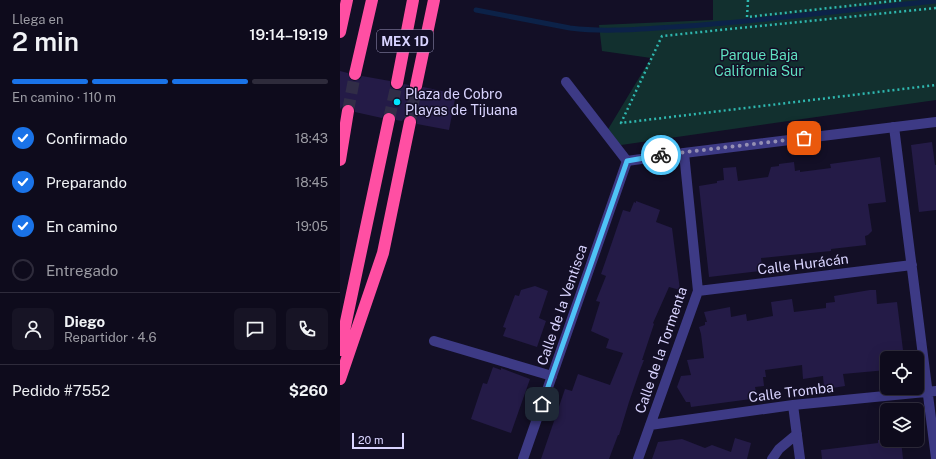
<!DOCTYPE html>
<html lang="es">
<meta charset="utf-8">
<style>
:root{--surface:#0e0b1c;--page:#171425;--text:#f1f3f6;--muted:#9b9ba3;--line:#2e2b3b;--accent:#1a73e8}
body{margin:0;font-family:"Public Sans",sans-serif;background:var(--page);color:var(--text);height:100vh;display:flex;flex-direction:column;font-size:15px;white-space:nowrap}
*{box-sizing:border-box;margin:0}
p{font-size:13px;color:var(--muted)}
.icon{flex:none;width:22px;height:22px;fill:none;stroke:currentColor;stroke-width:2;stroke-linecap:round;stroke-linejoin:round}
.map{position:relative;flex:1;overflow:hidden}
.side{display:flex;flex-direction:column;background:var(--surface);width:340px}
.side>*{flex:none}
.tools{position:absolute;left:540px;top:351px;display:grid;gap:8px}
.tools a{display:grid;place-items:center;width:44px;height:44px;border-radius:6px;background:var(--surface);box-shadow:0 4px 16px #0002,0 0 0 1px var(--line);font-size:20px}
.scale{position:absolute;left:12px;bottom:10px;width:52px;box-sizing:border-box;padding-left:4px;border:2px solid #d9d4ff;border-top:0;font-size:11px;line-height:14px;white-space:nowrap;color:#d9d4ff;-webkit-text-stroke:3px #130f26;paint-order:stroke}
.pin{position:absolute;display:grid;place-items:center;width:34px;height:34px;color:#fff;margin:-17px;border-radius:8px;box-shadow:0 2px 6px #0006}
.courier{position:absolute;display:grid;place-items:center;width:40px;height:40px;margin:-20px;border:3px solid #4fc3f7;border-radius:50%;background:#fff;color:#222;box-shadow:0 1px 5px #0007}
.head em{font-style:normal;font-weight:600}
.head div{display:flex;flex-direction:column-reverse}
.head{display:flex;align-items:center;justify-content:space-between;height:68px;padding:0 12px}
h1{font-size:26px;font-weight:600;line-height:30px}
.bar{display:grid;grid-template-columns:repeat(4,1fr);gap:6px 4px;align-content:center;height:48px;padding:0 12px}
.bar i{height:5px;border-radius:3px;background:var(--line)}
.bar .current{background:var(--accent)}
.bar p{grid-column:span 4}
.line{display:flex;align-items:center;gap:10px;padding:0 12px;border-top:1px solid var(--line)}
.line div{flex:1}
.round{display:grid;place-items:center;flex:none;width:42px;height:42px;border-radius:6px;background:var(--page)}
ol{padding:0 12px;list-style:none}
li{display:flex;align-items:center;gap:12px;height:44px}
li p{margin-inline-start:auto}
li .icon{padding:4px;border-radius:50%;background:var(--accent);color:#fff;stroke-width:4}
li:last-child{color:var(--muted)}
li i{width:22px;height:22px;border:2px solid var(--line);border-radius:50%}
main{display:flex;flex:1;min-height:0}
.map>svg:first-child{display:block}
.green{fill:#12302f}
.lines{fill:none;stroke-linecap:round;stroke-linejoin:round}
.stream{stroke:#0c2248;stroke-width:5}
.building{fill:#241b47}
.motorway-tunnel{stroke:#312d47;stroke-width:12;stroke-dasharray:12 6;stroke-linecap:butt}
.path{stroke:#2fb8b0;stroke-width:2.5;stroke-dasharray:2 3;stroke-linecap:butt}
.service{stroke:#3d3a85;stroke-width:10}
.minor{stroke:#3d3a85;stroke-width:10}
.tertiary{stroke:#3d3a85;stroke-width:10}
.motorway{stroke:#ff4fa3;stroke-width:12}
.done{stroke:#948fb3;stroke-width:4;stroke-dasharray:0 7.2}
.route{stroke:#4fc3f7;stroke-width:5}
.poi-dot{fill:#00e5ff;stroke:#130f26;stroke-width:1.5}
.labels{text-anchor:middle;stroke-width:3;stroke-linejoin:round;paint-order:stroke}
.shield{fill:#130f26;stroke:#9e99be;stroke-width:1}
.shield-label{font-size:13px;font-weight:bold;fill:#d9d4ff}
.park-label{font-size:14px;fill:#5fe0c0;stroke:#130f26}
.poi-label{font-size:14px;fill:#d9d4ff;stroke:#130f26;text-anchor:start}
.street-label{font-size:14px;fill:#d9d4ff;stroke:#130f26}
</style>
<main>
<section class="side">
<div class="head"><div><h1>2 min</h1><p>Llega en</p></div><em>19:14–19:19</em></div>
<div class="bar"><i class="current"></i><i class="current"></i><i class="current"></i><i></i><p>En camino · 110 m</p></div>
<ol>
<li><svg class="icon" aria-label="check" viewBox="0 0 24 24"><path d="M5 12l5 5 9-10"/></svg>Confirmado<p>18:43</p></li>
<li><svg class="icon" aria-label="check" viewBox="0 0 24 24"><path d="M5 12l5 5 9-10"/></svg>Preparando<p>18:45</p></li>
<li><svg class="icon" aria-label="check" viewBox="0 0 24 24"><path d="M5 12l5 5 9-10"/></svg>En camino<p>19:05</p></li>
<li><i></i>Entregado</li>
</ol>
<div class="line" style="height:72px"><a class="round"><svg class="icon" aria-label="person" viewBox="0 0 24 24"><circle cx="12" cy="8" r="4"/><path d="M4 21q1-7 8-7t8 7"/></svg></a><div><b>Diego</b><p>Repartidor · 4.6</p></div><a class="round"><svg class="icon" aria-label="chat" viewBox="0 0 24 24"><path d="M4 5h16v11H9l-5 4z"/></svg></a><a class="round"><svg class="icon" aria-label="phone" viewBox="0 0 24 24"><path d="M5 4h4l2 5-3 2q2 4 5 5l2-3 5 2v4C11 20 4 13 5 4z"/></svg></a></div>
<div class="line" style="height:52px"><div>Pedido #7552</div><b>$260</b></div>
</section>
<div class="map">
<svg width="596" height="459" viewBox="0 0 596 459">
<rect width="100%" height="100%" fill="#130f26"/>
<path class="green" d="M373,0h223v100l-315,45 -14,-14 44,-73 -49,-7 -3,-26 114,-5z"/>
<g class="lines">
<path class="stream" d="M136,10l94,18c40,5 79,0 118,-2 83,-6 166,-17 248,-25"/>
</g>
<path class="building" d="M0,71l8,2 2,6 4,2 6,-2 2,-3 28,5v5l5,4h4l3,-2 2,-4 5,1 2,6 4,2 6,-2 2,-4 33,7 -7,36 -32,-6v-5l-5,-4 -7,2 -3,4 -6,-1 -2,-6 -4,-2 -6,2 -2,4 -27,-6v-4l-5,-4h-5l-5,5z
M592,142l3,23h1v45l-17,2 -8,-67z
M540,157l6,45 -18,2 4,27 -4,4 -3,1 1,9 -35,4v2l-70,7 1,9h-2v4l-51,6 -10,-91 18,-3v-2l7,-1 -1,-12 13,-1 2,14 30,-4 3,-10 8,-1v-2l15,-2 1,9 5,-1v2l31,-4 -1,-4z
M296,201l24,9 -4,12 16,6 8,62 -11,-3 -16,36 1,1 -12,36h2l-4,10 -11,32 -10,33h-1l-9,24h-68l24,-70 7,2 6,-17 32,11 13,-32 -17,-5 3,-9 -18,-8 9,-29 -4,-1 10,-25 -5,-2 7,-20 15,-44 7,2 4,-10 2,1z
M195,286l13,5 -9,27 7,3 -9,26 -34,-11 3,-8 -3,-1 12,-32 4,1 2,-6z
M530,290h6l1,14 20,-2 7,56h-17v12l-44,4 2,12 -19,3 -2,-1 -1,-12 -20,3 -1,-14 -37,5 1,7h-3l1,9 -9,1 1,5 -5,1v6l-60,8 -1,-5h-4l-9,-15 4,-11 10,-1 -4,-15 17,-2 -3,-24 -2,-7 6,-2v-3h2l-3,-10 26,-5 1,10 15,-3 1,7 26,-5 -2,-14 21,-3 2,13 32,-4v-5l9,-1 -1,-6z
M153,367l8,3v-2l29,11 -19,54 -40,-14 12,-36 4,1z
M395,438l16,5 -4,16h-95l6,-17 24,-3 23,9 7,-3 19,7z
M538,440h23l2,19h-81l-1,-9 57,-7z"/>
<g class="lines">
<path class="motorway-tunnel" d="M8,111l7,-37
M49,119l8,-36
M70,122l6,-36"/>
<path class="path" d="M408,0l-1,17 156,-17
M596,8l-274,28 -41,87 315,-38"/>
<path class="service" d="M226,82l61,79
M94,341l118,35"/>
<path class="minor" d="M554,127l42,331
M358,291l214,-26
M453,405l7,54
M310,425l143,-20 143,-14
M183,459l104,-298
M298,459l60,-168 -14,-138
M432,459l7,-10 18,-15"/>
<path class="tertiary" d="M287,161l57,-8 252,-31"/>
<path class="motorway" d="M0,32l7,-32
M15,74l17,-74
M57,83l16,-83
M76,86l18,-86
M0,160l8,-49
M0,350l49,-231
M0,379l43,-126 27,-131"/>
</g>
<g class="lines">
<path class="done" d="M321,155l143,-17"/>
<path class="route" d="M202,404l85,-243 34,-6"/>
</g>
<circle class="poi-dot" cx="57" cy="102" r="4"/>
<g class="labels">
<rect class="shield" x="37" y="30" width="56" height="22" rx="3"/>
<g class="shield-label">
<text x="65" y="46">MEX 1D</text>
</g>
<g class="park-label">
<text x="419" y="60">Parque Baja<tspan x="419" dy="16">California Sur</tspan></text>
</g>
<g class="poi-label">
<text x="65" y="99">Plaza de Cobro<tspan x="65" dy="16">Playas de Tijuana</tspan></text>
</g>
<g class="street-label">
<text transform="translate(463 264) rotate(-7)" y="5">Calle Hurácán</text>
<text transform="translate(222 305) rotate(-71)" y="5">Calle de la Ventisca</text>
<text transform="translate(321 350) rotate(-71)" y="5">Calle de la Tormenta</text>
<text transform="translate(451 392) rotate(-7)" y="5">Calle Tromba</text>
</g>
</g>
</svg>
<div class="tools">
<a><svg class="icon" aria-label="locate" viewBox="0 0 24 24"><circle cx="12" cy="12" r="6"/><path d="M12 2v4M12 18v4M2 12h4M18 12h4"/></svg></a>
<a><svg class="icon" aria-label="layers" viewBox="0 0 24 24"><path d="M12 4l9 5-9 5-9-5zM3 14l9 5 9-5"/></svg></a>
</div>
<div class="scale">20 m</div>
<div class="pin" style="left:464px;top:138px;background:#ea580c"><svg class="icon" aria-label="bag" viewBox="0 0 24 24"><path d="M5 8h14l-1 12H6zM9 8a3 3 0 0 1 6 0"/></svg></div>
<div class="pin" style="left:202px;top:404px;background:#1f2937"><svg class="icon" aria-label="home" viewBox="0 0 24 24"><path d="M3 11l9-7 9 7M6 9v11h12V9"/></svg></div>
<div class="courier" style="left:321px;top:155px"><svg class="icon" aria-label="bike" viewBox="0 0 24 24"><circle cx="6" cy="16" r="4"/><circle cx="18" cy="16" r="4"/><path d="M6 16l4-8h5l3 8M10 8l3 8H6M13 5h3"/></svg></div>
</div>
</main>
